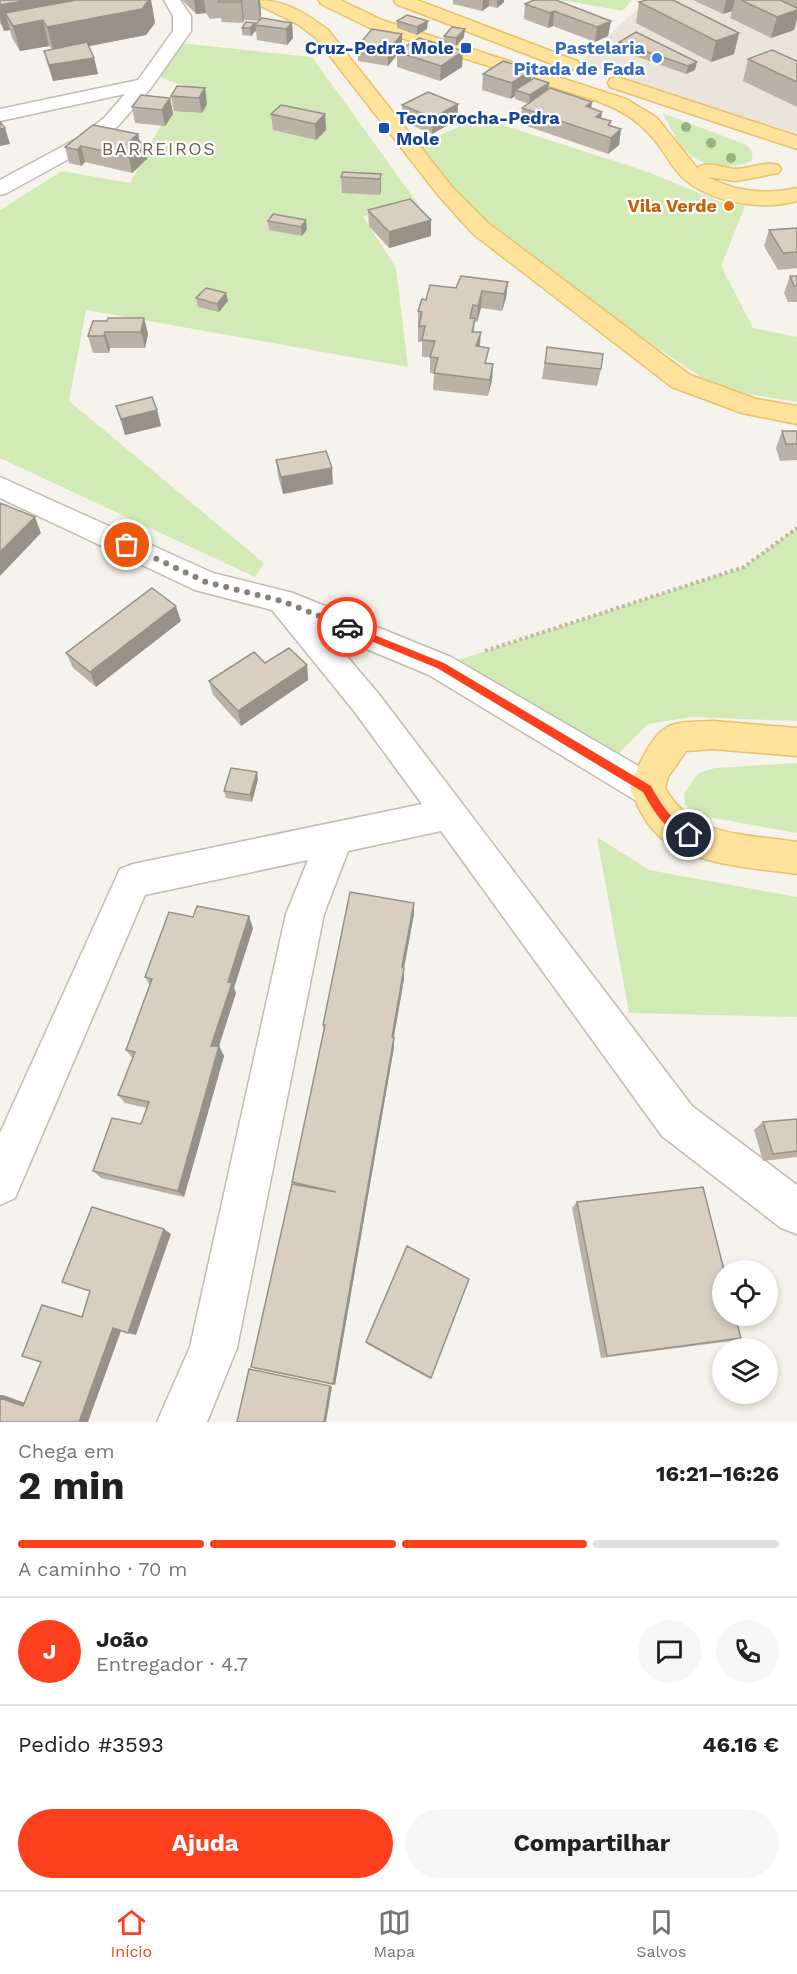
<!DOCTYPE html>
<html lang="pt">
<meta charset="utf-8">
<style>
:root{--surface:#fff;--page:#f6f6f6;--text:#202124;--muted:#757577;--line:#e0e0e0;--accent:#fc3f1d}
body{margin:0;font-family:"Work Sans",sans-serif;background:var(--page);color:var(--text);height:100vh;display:flex;flex-direction:column;font-size:22px;white-space:nowrap}
*{box-sizing:border-box;margin:0}
p{font-size:20px;color:var(--muted)}
.icon{flex:none;width:33px;height:33px;fill:none;stroke:currentColor;stroke-width:2;stroke-linecap:round;stroke-linejoin:round}
.map{position:relative;height:1422px;overflow:hidden}
.drawer{display:flex;flex-direction:column;background:var(--surface);flex:1}
.drawer>*{flex:none}
.buttons{position:absolute;left:712px;top:1260px;display:grid;gap:12px}
.buttons a{display:grid;place-items:center;width:66px;height:66px;border-radius:50%;background:var(--surface);box-shadow:0 3px 9px #0003;font-size:30px}
.pin{position:absolute;display:grid;place-items:center;width:51px;height:51px;color:#fff;margin:-26px;border:3px solid #fff;border-radius:50%;box-shadow:0 2px 6px #0007}
.courier{position:absolute;display:grid;place-items:center;width:60px;height:60px;margin:-30px;border:4px solid #fc3f1d;border-radius:50%;background:#fff;color:#222;box-shadow:0 2px 8px #0007}
.head em{font-style:normal;font-weight:700}
.head div{display:flex;flex-direction:column-reverse}
.head{display:flex;align-items:center;justify-content:space-between;height:102px;padding:0 18px}
h1{font-size:39px;font-weight:700;line-height:45px}
.bar{display:grid;grid-template-columns:repeat(4,1fr);gap:9px 6px;align-content:center;height:72px;padding:0 18px}
.bar i{height:8px;border-radius:4px;background:var(--line)}
.bar .selected{background:var(--accent)}
.bar p{grid-column:span 4}
.line{display:flex;align-items:center;gap:15px;padding:0 18px;border-top:2px solid var(--line)}
.line div{flex:1}
.round{display:grid;place-items:center;flex:none;width:63px;height:63px;border-radius:32px;background:var(--page)}
.action{display:flex;gap:12px;margin-top:auto;padding:12px 18px}
.action a{flex:1;height:69px;border-radius:36px;background:var(--accent);color:#fff;font-size:24px;font-weight:700;line-height:69px;text-align:center}
.action a+a{background:var(--page);color:var(--text)}
.tab-bar{display:flex;justify-content:space-around;align-items:center;height:84px;border-top:2px solid var(--line);background:var(--surface);font-size:16px;color:var(--muted)}
.tab-bar a{display:grid;justify-items:center;gap:3px}
.tab-bar .selected{color:var(--accent)}
.map>svg:first-child{display:block}
.residential{fill:#eae5da}
.green{fill:#d2eab5}
.lines{fill:none;stroke-linecap:round;stroke-linejoin:round}
.minor-casing{stroke:#c2bbae;stroke-width:3}
.major-casing{stroke:#e6c16a;stroke-width:3}
.path{stroke:#c4b79f;stroke-width:4;stroke-dasharray:3 3;stroke-linecap:butt}
.minor{fill:#fff;fill-rule:evenodd}
.major{fill:#ffe39c;fill-rule:evenodd}
.tree{fill:#97b381}
.wall{fill:#bab2a6}
.shaded-wall{fill:#979187}
.building{fill:#d8cfc1;stroke:#979187;stroke-width:1.5}
.route{fill:#fc3f1d}
.done{stroke:#878178;stroke-width:6;stroke-dasharray:0 10.8}
.transit-dot{fill:#1a4fb4;stroke:#fff;stroke-width:2}
.shop-dot{fill:#3f7fe0;stroke:#fff;stroke-width:2}
.food-dot{fill:#e8710a;stroke:#fff;stroke-width:2}
.labels{text-anchor:middle;stroke-width:4.5;stroke-linejoin:round;paint-order:stroke}
.far-transit-label{font-size:18px;font-weight:bold;fill:#164399;stroke:#fff;text-anchor:end}
.far-shop-label{font-size:18px;font-weight:bold;fill:#366cbe;stroke:#fff;text-anchor:end}
.far-neighbourhood-label{font-size:18px;letter-spacing:1.5px;fill:#6e6250;stroke:#fff}
.far-food-label{font-size:18px;font-weight:bold;fill:#c56008;stroke:#fff;text-anchor:end}
</style>
<div class="map">
<svg width="797" height="1422" viewBox="0 0 797 1422">
<rect width="100%" height="100%" fill="#f6f3ec"/>
<path class="residential" d="M647,0h150v138l-217,-76z"/>
<path class="green" d="M561,0h71l-10,11z
M179,43l133,14 109,151 -58,8 33,52 12,99 -322,-57 -17,91 195,162 -9,14 -255,-119v-248l62,-39 68,12 52,-98 -23,-8z
M662,113l82,31c7,5 11,8 7,17 -17,9 -48,6 -63,-8 -11,-9 -18,-28 -26,-40z
M481,118l167,54 75,31 22,3 -24,60 32,62 44,9v65l-78,-13 -125,-84 -146,-116 -28,-46z
M797,528v193l-105,-4 -44,7 -41,41 -167,-99 304,-99z
M797,763v70l-94,-17 -18,-11 -1,-12 15,-20 16,-5z
M597,837l52,33 148,27v120l-168,-4z"/>
<g class="lines">
<defs>
<path id="minor" d="M164,0h16l11,16v15l-40,57 -33,38 -24,19 -87,48 -7,2v-15l80,-43 24,-19 21,-24 -125,27v-12l138,-29 35,-49v-15z
M0,477l213,96 80,20 158,64 208,121 5,11 -5,11 -12,4 -12,-4 -206,-125 -103,-43 52,61 314,413 105,79v49l-16,-6 -119,-92 -221,-305 -93,20 -24,63 -87,434 -30,74h-50l33,-75 96,-433 22,-54 -163,35 -130,303 -15,7v-72l120,-264 13,-5 289,-60 -68,-93 -82,-101 -77,-20 -195,-92z"/>
<path id="major" d="M255,0c30,0 49,12 73,30l124,157 36,36 202,152 66,24 41,7v18l-55,-11 -70,-26 -200,-154 -34,-38 -122,-157 -17,-13 -42,-21z
M319,0h21l42,20 244,79 30,18 41,51c10,-8 25,0 38,1 14,0 29,-8 43,-4l3,4 -3,4 -42,8 -28,-4c28,15 58,18 89,11v13c-35,10 -87,2 -115,-24 -9,-9 -15,-20 -22,-30 -17,-24 -36,-36 -63,-46l-227,-73 -49,-24z
M394,0h23l160,61 3,4 -3,4h-12l-169,-65z
M617,77l180,59v13l-187,-62 -2,-4 2,-4z
M713,721l84,7v28l-84,-7 -27,2 -18,26 -3,11c28,50 82,46 132,54v32c-42,-6 -110,-9 -141,-41 -12,-12 -19,-29 -26,-44 4,-16 21,-53 36,-61 12,-8 33,-6 47,-7z"/>
</defs>
<use href="#minor" class="minor-casing"/>
<use href="#major" class="major-casing"/>
<path class="path" d="M485,651l259,-84 53,-39"/>
<use href="#minor" class="minor"/>
<use href="#major" class="major"/>
</g>
<g class="tree">
<circle cx="686" cy="127" r="5"/>
<circle cx="711" cy="143" r="5"/>
<circle cx="731" cy="158" r="5"/>
</g>
<path class="wall" d="M0,0h151l4,23 -9,12 -57,11 5,12 4,16 -45,7 -5,-15 -4,-15 8,-2 -3,-3 -29,5 -8,-13 -2,-8 -6,1 -4,-8z
M182,0h78l1,15 -1,5 32,3 1,15 -6,7 -30,-5 -1,-9 -5,5 -9,-1v-7l13,-3 4,-4 -15,-1 -1,3 -21,-1 -1,-4 -11,1 -4,-6 -10,1z
M453,0h51v2l-7,6 -8,-2 -7,5 -29,-7z
M693,0h104v19l-3,11 -23,8 -41,-20 2,-7 -9,3z
M557,1l54,20 -3,15 -13,6 -42,-16 -5,2 -24,-9 1,-15z
M639,2l100,31 -5,21 -23,8 -75,-39z
M397,21l30,8 -10,6 -20,-7z
M636,32l59,38 -9,4 -68,-24 1,-8z
M444,36l20,1 -8,9 -12,-3z
M358,46l44,2 60,19 -22,14 -43,-14v-12l-9,11 -30,-5z
M748,59l49,2v46l-54,-26z
M532,70l-1,10 17,10 43,18 10,10 10,3 -1,5 11,3 -2,16 -11,9 -87,-30 1,-16 7,-4 -14,-5v-3l-4,3 -29,-9 1,-16z
M205,88l2,16 -5,9 -28,-2 -3,-15z
M170,98l3,16 -8,12 -30,-3 -3,-16z
M458,104l-1,16 -25,14 -30,-13v-16z
M271,114h54l1,16 -10,10 -43,-10z
M138,134l2,8 4,1 3,16 -15,14 -47,-11 -4,4 -12,-3 -4,-16z
M381,174v16l-1,5 -38,-2 -1,-16z
M368,210l63,26 -42,12 -20,-22z
M268,221l39,8 -5,7 -33,-6z
M797,228v40l-19,2 -14,-24 5,-16z
M790,276h7v26h-9l-4,-9z
M508,282l-2,16 -4,13 -21,-3 -4,14h-2l-1,10h7l-1,15 7,16 6,1 -1,16 -4,16 -55,-6 1,-16 -4,-1v-16h-8v-15h-4v-31l8,-11 30,-12z
M226,293l2,8 -9,11 -21,-5 -2,-9z
M144,318l4,16 -3,14h-35l-1,5h-16l-5,-17 19,-15z
M547,347l54,22 -4,17 -55,-7z
M116,406l41,4 4,16 -36,9z
M782,431h15v29l-17,1 -4,-13z
M276,460l57,24 -50,10 -5,-18z
M181,621l-85,66 -23,-19 -7,-15z
M265,663l42,2 1,15 -67,46 -28,-31 -4,-14z
M258,779l-6,23 -26,-4 -2,-7z
M414,914l-10,54v11l-10,58v10l-59,338 -84,-18 41,-183v-2l32,-150 -1,-7z
M253,928l-19,60 2,5 -17,53 5,10 -40,141 -83,-19 -8,-7 48,-47 6,-16 -22,-5 -7,-8 15,-36 -7,-9 24,-64 -5,-9z
M797,1119v38l-34,4 -9,-31 9,-8z
M577,1202l164,136 -10,3 -130,17 -29,-150z
M366,1342l65,36 -1,1 -63,-35z"/>
<path class="shaded-wall" d="M30,0h90l-77,20 6,26 -29,5 -7,-25 -8,-13 5,17 -6,1 -4,-13v-13z
M149,0h2l4,23 -9,12 -92,18 -7,-26z
M194,0h10l2,13 -10,1z
M242,0l2,20 -1,3 -2,-21z
M258,0h2l1,15 -1,6z
M483,0h6v6l-7,5z
M497,0h7v2l-7,6z
M554,0h3l-1,12 -2,-1 -1,15 -5,2 2,-15z
M726,0h9l-3,11 -9,3z
M797,10v9l-3,11 -23,8 6,-21z
M428,21l-1,8 -10,6v-8z
M611,21l-3,15 -13,6 2,-15z
M255,23l1,7 -5,6 -1,-8z
M292,23l1,15 -6,7 -1,-16z
M465,29l-1,8 -8,9v-8z
M739,33l-5,21 -23,8 5,-21z
M402,34v15l-5,3v3l-9,11v-15z
M463,51l-1,16 -22,14 1,-15z
M94,58l4,16 -45,7 -4,-16z
M697,62l-2,8 -9,4 2,-8z
M532,70l-1,15 -16,5v6l-4,3 1,-16z
M549,83l-1,8 -19,13 1,-9z
M205,88l2,16 -5,9 -3,-15z
M170,98l3,16 -8,12 -3,-16z
M592,102l-2,15 -4,-11z
M458,104l-1,16 -25,14 1,-16z
M602,112l-2,16 -4,-11z
M325,114l1,16 -10,10 -1,-16z
M5,128l5,16 -10,2v-17z
M621,129l-2,16 -11,9 3,-16z
M138,134l3,12 3,-3 3,16 -15,14 -3,-16 2,-17z
M81,146l4,16 -4,4 -4,-16z
M381,174v16l-1,5v-16z
M306,220l1,9 -5,7 -1,-9z
M431,220v16l-42,12v-16z
M508,282l-2,16 -4,13 2,-17z
M482,291l-1,17 -4,14 1,-16z
M226,293l2,8 -9,11 -2,-8z
M144,318l4,16 -3,14 -4,-16z
M105,332l5,16 -1,5 -5,-17z
M481,332l-2,17 -3,-3z
M493,364l-1,16 -4,16 2,-16z
M157,410l4,16 -36,9 -4,-16z
M332,468l1,16 -50,10 -2,-17z
M35,517l6,16 -41,43v-24z
M176,606l5,15 -85,66 -6,-15z
M307,665l1,15 -67,46 -3,-15z
M257,772l1,7 -6,23 -2,-7z
M414,903v11l-12,64v-11z
M249,916l4,12 -19,60 2,5 -20,62 -5,-9 17,-64z
M404,968v11l-12,68v-10z
M394,1038v9l-59,338 -2,-1z
M219,1046l5,10 -40,141 -6,-6z
M164,1229l7,5 -35,101 -8,-2z
M113,1328l8,3 -33,91h-17z
M330,1386l2,1 -6,35h-2z
M0,1395h3l31,11h-11l-23,-8z"/>
<path class="building" d="M0,0h30l-30,5z
M76,0h73l-7,9 -95,18 -4,-7 -30,6 -8,-13z
M219,0h23l-1,2h-22z
M534,0h22l55,21 -14,6 -43,-16 -4,2 -25,-9z
M647,0h26l66,33 -23,8 -77,-39z
M741,0h39l17,8v2l-20,7z
M407,15l21,6 -11,6 -20,-6z
M262,18l30,5 -6,6 -31,-4z
M246,22l9,1 -5,5h-8z
M452,27l13,2 -9,9 -12,-2z
M372,29l30,5 -14,17 -30,-5z
M636,32l61,30 -9,4 -69,-24z
M419,38l44,13 -22,15 -44,-14z
M87,42l7,16 -45,7 -5,-14z
M772,50l25,11v21l-49,-23z
M503,61l29,9 -20,13 -29,-9z
M534,78l15,5 -19,12 -15,-5z
M177,86l28,2 -6,10 -28,-2z
M550,88l42,14 -6,4 16,6 -6,5 15,4 -3,4 13,4 -10,9 -89,-30z
M428,92l30,12 -25,14 -31,-13z
M141,95l29,3 -8,12 -30,-3z
M281,105l44,9 -10,10 -44,-10z
M0,122l5,6 -5,1z
M93,125l45,9 -7,6 13,3 -15,14 -48,-11 -4,4 -12,-3z
M343,172l38,2 -1,5 -39,-2z
M410,199l21,21 -42,12 -21,-22z
M273,214l33,6 -5,7 -33,-6z
M797,228v24l-14,1 -14,-23z
M461,276l47,6 -4,12 -22,-3 -4,15 -5,-1 -3,13h5l-3,14h9l-5,14 13,2 -4,15 8,1 -3,16 -56,-7 4,-15 -8,-1 5,-16 -13,-1 3,-14h-6l3,-14 -4,-1 4,-12 4,1 4,-15 26,3z
M790,276h7v10h-3z
M206,288l20,5 -9,11 -21,-6z
M108,318h36l-3,14h-36l-1,4h-16l5,-15h14z
M547,347l56,7 -2,15 -56,-6z
M152,397l5,13 -36,9 -5,-13z
M782,431h15v13h-11z
M326,451l6,17 -51,9 -5,-17z
M0,503l35,14 -35,35z
M152,588l24,18 -86,66 -24,-19z
M289,648l18,17 -69,46 -29,-30 45,-29 11,11z
M231,768l26,4 -7,23 -26,-4z
M350,892l64,11 -12,64 2,1 -12,69 2,1 -61,346 -82,-17 41,-183 44,8 -44,-10 33,-157h-2z
M197,906l52,10 -21,66 4,1 -21,63h8l-41,145 -85,-20 19,-53 29,6 8,-22 -31,-7 17,-43 -9,-2 26,-71 -7,-2 24,-65 24,5z
M797,1119v32l-24,3 -10,-32z
M703,1187l21,83h-1v46h12l6,22 -134,18 -30,-154z
M92,1207l72,22 -36,104 -15,-5 -34,94h-79v-24l23,8 18,-44 -19,-6 20,-51 40,12 8,-26 -28,-9z
M407,1246l62,33 -38,99 -65,-36z
M249,1369l81,17 -6,36h-87z"/>
<path class="route" d="M347,624l97,39 207,123c11,20 21,35 42,46v6l-4,2c-23,-9 -34,-26 -46,-48l-206,-124 -93,-38v-5z"/>
<g class="lines">
<path class="done" d="M127,545l79,37 76,19 65,26"/>
</g>
<g class="transit-dot">
<rect x="460" y="42" width="12" height="12" rx="3"/>
<rect x="378" y="122" width="12" height="12" rx="3"/>
</g>
<circle class="shop-dot" cx="657" cy="58" r="6"/>
<circle class="food-dot" cx="729" cy="206" r="6"/>
<g class="labels">
<g class="far-transit-label">
<text x="454" y="54">Cruz-Pedra Mole</text>
<text x="396" y="124" text-anchor="start">Tecnorocha-Pedra<tspan x="396" dy="21">Mole</tspan></text>
</g>
<g class="far-shop-label">
<text x="645" y="54">Pastelaria<tspan x="645" dy="21">Pitada de Fada</tspan></text>
</g>
<g class="far-neighbourhood-label">
<text x="159" y="155">BARREIROS</text>
</g>
<g class="far-food-label">
<text x="717" y="212">Vila Verde</text>
</g>
</g>
</svg>
<div class="buttons">
<a><svg class="icon" aria-label="locate" viewBox="0 0 24 24"><circle cx="12" cy="12" r="6"/><path d="M12 2v4M12 18v4M2 12h4M18 12h4"/></svg></a>
<a><svg class="icon" aria-label="layers" viewBox="0 0 24 24"><path d="M12 4l9 5-9 5-9-5zM3 14l9 5 9-5"/></svg></a>
</div>
<div class="pin" style="left:127px;top:545px;background:#ea580c"><svg class="icon" aria-label="bag" viewBox="0 0 24 24"><path d="M5 8h14l-1 12H6zM9 8a3 3 0 0 1 6 0"/></svg></div>
<div class="pin" style="left:689px;top:835px;background:#1f2937"><svg class="icon" aria-label="home" viewBox="0 0 24 24"><path d="M3 11l9-7 9 7M6 9v11h12V9"/></svg></div>
<div class="courier" style="left:347px;top:627px"><svg class="icon" aria-label="car" viewBox="0 0 24 24"><path d="M5 17H2v-5l4-1 3-4h7l3 4 3 1v5h-3M9 17h6M6 11h13"/><circle cx="7" cy="17" r="2"/><circle cx="17" cy="17" r="2"/></svg></div>
</div>
<section class="drawer">
<div class="head"><div><h1>2 min</h1><p>Chega em</p></div><em>16:21–16:26</em></div>
<div class="bar"><i class="selected"></i><i class="selected"></i><i class="selected"></i><i></i><p>A caminho · 70 m</p></div>
<div class="line" style="height:108px"><b class="round" style="background:var(--accent);color:#fff">J</b><div><b>João</b><p>Entregador · 4.7</p></div><a class="round"><svg class="icon" aria-label="chat" viewBox="0 0 24 24"><path d="M4 5h16v11H9l-5 4z"/></svg></a><a class="round"><svg class="icon" aria-label="phone" viewBox="0 0 24 24"><path d="M5 4h4l2 5-3 2q2 4 5 5l2-3 5 2v4C11 20 4 13 5 4z"/></svg></a></div>
<div class="line" style="height:78px"><div>Pedido #3593</div><b>46.16 €</b></div>
<div class="action"><a>Ajuda</a><a>Compartilhar</a></div>
</section>
<nav class="tab-bar">
<a class="selected"><svg class="icon" aria-label="home" viewBox="0 0 24 24"><path d="M3 11l9-7 9 7M6 9v11h12V9"/></svg>Início</a>
<a><svg class="icon" aria-label="map" viewBox="0 0 24 24"><path d="M3 6l6-2 6 2 6-2v14l-6 2-6-2-6 2zM9 4v14M15 6v14"/></svg>Mapa</a>
<a><svg class="icon" aria-label="saved" viewBox="0 0 24 24"><path d="M7 4h10v16l-5-4-5 4z"/></svg>Salvos</a>
</nav>
